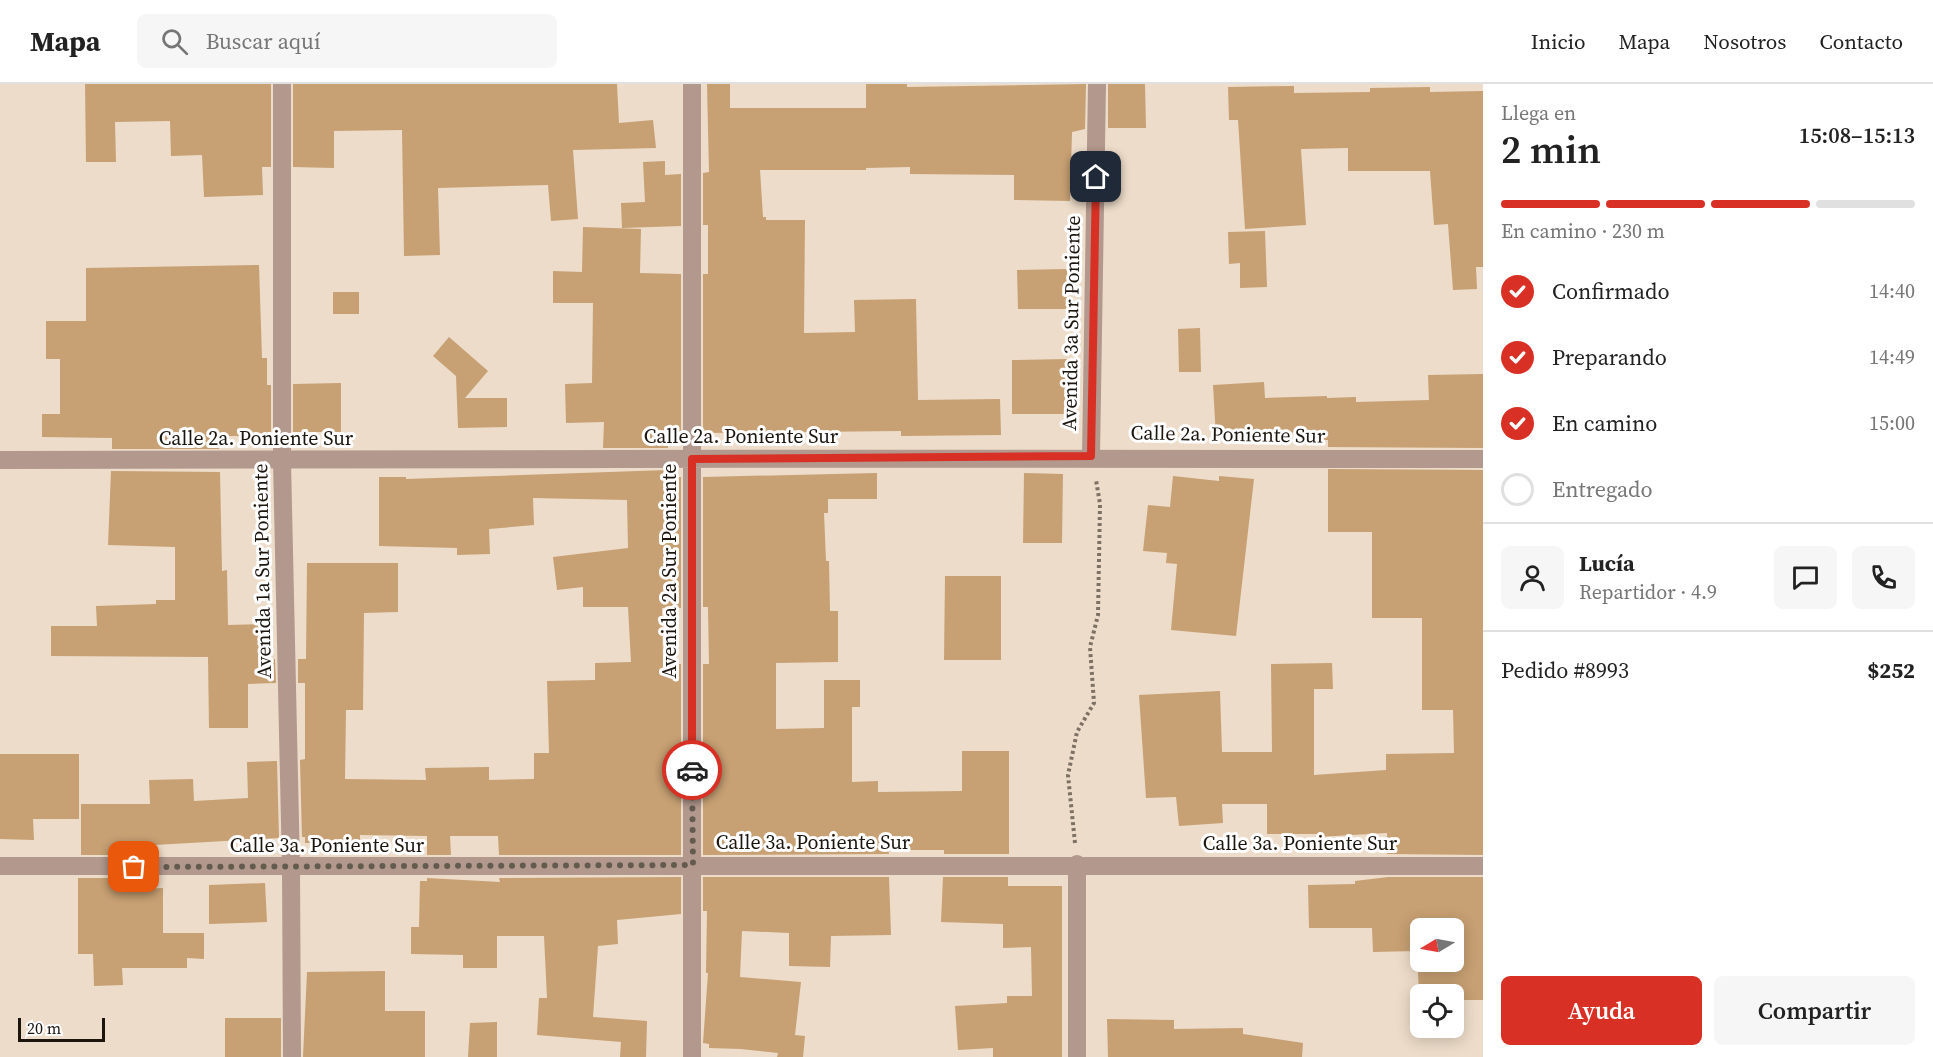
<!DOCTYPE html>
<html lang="es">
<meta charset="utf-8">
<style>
:root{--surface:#fff;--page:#f6f6f6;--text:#222;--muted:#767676;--line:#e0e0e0;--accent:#d93025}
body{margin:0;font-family:"Source Serif 4",serif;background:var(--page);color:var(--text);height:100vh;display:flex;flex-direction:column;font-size:22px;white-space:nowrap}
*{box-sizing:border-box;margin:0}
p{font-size:20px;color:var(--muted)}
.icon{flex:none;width:33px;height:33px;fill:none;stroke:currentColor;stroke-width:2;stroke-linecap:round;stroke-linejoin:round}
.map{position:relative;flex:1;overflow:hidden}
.sheet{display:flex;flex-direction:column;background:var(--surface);width:450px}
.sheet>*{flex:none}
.needle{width:39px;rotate:260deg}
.controls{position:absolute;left:1410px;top:834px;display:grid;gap:12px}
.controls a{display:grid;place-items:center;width:54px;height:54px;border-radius:9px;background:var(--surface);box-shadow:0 3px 15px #0003;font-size:30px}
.scale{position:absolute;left:18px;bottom:15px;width:87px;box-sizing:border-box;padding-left:6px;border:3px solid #1b150e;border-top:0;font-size:16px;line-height:21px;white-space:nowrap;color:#1b150e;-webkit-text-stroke:4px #fff;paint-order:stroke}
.pin{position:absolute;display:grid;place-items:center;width:51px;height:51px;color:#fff;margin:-26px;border-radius:12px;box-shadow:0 3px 9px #0006}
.courier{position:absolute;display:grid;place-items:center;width:60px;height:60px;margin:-30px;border:4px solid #d93025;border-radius:50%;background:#fff;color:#222;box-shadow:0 2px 8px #0007}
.head em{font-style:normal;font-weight:600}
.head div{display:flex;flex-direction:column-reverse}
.head{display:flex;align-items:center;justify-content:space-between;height:102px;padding:0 18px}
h1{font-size:39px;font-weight:600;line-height:45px}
.bar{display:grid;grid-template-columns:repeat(4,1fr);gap:9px 6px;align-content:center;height:72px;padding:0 18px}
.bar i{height:8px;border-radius:4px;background:var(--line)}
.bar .current{background:var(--accent)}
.bar p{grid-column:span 4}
.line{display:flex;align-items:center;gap:15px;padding:0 18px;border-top:2px solid var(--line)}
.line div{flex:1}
.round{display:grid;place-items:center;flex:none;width:63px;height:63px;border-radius:9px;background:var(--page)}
ol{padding:0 18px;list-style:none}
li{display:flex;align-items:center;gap:18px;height:66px}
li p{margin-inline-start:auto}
li .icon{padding:6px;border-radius:50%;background:var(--accent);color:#fff;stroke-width:4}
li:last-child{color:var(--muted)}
li i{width:33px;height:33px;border:3px solid var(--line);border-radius:50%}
.action{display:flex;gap:12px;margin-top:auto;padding:12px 18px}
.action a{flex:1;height:69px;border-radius:9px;background:var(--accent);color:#fff;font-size:24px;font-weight:600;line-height:69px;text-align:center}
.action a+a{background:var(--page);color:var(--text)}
header{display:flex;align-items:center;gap:36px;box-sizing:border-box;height:84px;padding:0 30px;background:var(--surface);border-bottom:2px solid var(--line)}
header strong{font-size:28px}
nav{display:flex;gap:33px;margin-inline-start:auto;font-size:21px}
.search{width:420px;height:54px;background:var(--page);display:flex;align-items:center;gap:15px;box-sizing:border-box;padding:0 21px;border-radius:9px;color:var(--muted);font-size:22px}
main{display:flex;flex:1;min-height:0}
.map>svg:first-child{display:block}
.building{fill:#c7a073;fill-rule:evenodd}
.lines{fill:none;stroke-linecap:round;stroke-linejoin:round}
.path{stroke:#7c7164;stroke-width:4;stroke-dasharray:3 3;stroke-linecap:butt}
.minor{stroke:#b2988d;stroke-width:18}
.done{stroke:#645b4f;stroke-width:6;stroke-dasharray:0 10.8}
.route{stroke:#d93025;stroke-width:8}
.labels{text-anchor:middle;stroke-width:6;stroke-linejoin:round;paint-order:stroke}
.street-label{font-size:20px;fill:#1b150e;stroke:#fff}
</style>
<header>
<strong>Mapa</strong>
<div class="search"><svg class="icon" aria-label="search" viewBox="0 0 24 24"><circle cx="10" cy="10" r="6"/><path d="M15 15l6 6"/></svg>Buscar aquí</div>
<nav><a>Inicio</a><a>Mapa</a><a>Nosotros</a><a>Contacto</a></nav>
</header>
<main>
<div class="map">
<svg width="1483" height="973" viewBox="0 0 1483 973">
<rect width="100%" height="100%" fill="#eddcc9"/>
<path class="building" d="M85,0h186v83h-9l1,28 -59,2 -2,-42 -31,1 -1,-35 -55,1 1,40h-30z
M293,0h324l2,39 34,-3 3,28 -83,2 5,69 -27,2 -3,-36 -110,3 2,67 -36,1 -2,-126 -68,1v37l-41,-1z
M707,0h23v24h136v-24h41v3l179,-3 -1,45 -13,3 -2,69 -56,-1v-25l-104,-1v-7l-44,1v2h-106l3,47h3v3h39l-1,113 51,-1 -1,-32 62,-1 2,101 82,-1 1,36 -100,1v-5l-198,2v-159h5v-49h-5v-52l6,-1z
M1108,0h37l1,44h-38z
M1294,2v7l76,-1v-4l60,-1v5l53,-1v176h-7l1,22 -24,1 -5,-66 -14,1 -4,-54h-82v-23l-47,1 5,76 -61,4 -7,-109h-9l-1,-33z
M665,77v14l16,-1v52l-59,2 -1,-25 24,-1 -2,-40z
M583,143l58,2 -1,44 41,1v159h-13v15h-65l1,-26 -38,1 -1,-39 27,-1 1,-80h-40v-32l29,1z
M1265,147l2,56 -27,1v-25l-11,1 -1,-32z
M259,181l3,93h5v27h4v47h-3v4h-49v13h-107v-11l-70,-1v-23h18v-55h-14v-38h40v-53z
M1067,185v40h-49l-1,-39z
M333,208h26v22h-26z
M1200,244l1,44h-22l-1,-43z
M449,253l39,34 -23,27h42v29l-49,1 -2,-52 -23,-20z
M1067,275v55h-55v-54z
M1483,290v74l-155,-1v-7h-26v-8l-86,5 -3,-52 51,-3 1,16 62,-2v2l29,-1v5l73,-2 -1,-25z
M341,299v49h-48v-48z
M1328,385l155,1v385l-96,-1v-21l-70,4v-3h-50v-30h-45l1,19 -44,3 -3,-29 -30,1 -7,-103 81,-4 2,61h50l-1,-88 61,-1 1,26h-19v86l72,-5v-16l68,-1 -1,-43h-31v-92h-50v-86h-44z
M667,386v7h14v131h-19l1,53 1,3h17v191h-182l-1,-19h-48l1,19h-24v-19l-67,-1v8h-55v-6h-3l-2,-77 5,-1v-76h-7v-24h8l1,-96h91v49l-34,1 -1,97h-17l-1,69 81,1 -1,-12 64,-1v13l45,-1v-26h15l-2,-72 48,-1v-17l36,-1 -3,-55h-45v-20l-26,3 -4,-33 75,-9 -1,-48 -94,-2 1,27 -45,4 1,25 -33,1v-7l-78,-2v-69h27v2z
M111,387l109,1 2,99 5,-1 1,55 34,-1 1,35h12l1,24 -28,1v44h-39l-1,-71 -157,-1v-30h46l-1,-20 60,-2v-4h19v-53l-67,-2z
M877,389v26h-49v14h-4l2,48h3l1,50h8v51l-62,1v66l48,-1v-48h36v27h-8v75l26,-1v11l84,-1v-40h47v103h-65v-4h-56l1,4 -186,1v-191h6l-1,-57h-5v-130z
M1024,389l39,1 -1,69h-39z
M1173,392l46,5v-5l35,3 -18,157 -65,-6 6,-66 -11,-1 1,-10 -24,-2 5,-46 22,2z
M945,492h56v84h-57z
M0,670h79v65h-46l1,21 -34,-1z
M277,677l2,77 -160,9 1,8h-39v-51h69l-1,-24 44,-1 1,22 54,-3 -1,-36z
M681,793v37l-64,6 1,24 -20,2 -5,71 54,4 -1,36h-26l1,-15 -84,-7 2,-37h8l-3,-62h-47v32h-34v-13l-52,-1v-27h8l1,-46h7v-3l73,4 -1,-4z
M703,793h186l2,58 -60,1 -1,31 -41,-1v-33l-47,-2 -2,46 61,5 -6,53 10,1 -2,21h-26l1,-4 -37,-4 -32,-1v-4l-6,-1 5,-70h-2l1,-62h-4z
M943,793h65v9h54v171h-69v-9l-35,2 -3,-44 52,-3v-7h25l-1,-49 -28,1v-24l-62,-2z
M1388,793h95v123h-29v-6l-35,-1 -2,-42 -44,1 -1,-24h-63l-1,-43 47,-1v-3zM1420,844h34v34h-34z
M78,794h43v12l42,-2v45h41v26l-17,-1v10h-65l1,17 -29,1 -1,-32h-15z
M265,799l2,39 -58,2v-39z
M385,887v40h40v46h-122l4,-85z
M225,934h56v39h-56z
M1107,935l67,1v9l69,-1v6l60,9 -1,14h-194z
M497,938v35h-29l2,-34z"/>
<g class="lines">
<path class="path" d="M1075,759l-7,-68 9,-43 17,-29 -4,-56 8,-32 2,-111 -4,-24"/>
<path class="minor" d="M282,0v377l9,407 1,189
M692,0v973
M1091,372l6,-372
M0,376c494,2 989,-5 1483,-1
M1077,780v193
M0,782c494,3 989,-3 1483,0"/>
</g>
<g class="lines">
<path class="done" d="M134,783l559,-2 -1,-95"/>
<path class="route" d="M692,686v-311l399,-3 5,-279"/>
</g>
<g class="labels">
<g class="street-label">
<text transform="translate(1071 239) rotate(-89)" y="7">Avenida 3a Sur Poniente</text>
<text transform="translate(1228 350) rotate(1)" y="7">Calle 2a. Poniente Sur</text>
<text x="741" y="359">Calle 2a. Poniente Sur</text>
<text x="256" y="361">Calle 2a. Poniente Sur</text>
<text transform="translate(262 487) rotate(-91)" y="7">Avenida 1a Sur Poniente</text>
<text transform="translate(669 487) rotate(-90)" y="7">Avenida 2a Sur Poniente</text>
<text x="813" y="765">Calle 3a. Poniente Sur</text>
<text x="1300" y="766">Calle 3a. Poniente Sur</text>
<text x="327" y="768">Calle 3a. Poniente Sur</text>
</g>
</g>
</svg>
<div class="controls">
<a><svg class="needle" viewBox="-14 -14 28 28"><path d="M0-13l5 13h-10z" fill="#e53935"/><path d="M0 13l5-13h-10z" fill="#767676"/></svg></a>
<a><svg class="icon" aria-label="locate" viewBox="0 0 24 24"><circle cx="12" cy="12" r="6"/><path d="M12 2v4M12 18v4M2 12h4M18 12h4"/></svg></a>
</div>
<div class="scale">20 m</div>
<div class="pin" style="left:134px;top:783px;background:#ea580c"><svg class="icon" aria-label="bag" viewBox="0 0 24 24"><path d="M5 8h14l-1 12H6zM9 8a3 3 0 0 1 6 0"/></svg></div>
<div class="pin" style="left:1096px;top:93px;background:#1f2937"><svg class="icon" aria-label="home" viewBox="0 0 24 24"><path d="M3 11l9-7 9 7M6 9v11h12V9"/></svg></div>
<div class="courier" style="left:692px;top:686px"><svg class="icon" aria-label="car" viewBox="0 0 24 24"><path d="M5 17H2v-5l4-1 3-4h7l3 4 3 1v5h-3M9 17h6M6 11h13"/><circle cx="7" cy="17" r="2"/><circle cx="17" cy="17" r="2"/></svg></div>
</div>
<section class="sheet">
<div class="head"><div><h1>2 min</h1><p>Llega en</p></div><em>15:08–15:13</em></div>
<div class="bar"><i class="current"></i><i class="current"></i><i class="current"></i><i></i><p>En camino · 230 m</p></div>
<ol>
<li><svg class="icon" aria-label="check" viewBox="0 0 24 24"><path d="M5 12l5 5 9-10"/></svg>Confirmado<p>14:40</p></li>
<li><svg class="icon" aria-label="check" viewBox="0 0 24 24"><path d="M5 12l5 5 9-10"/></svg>Preparando<p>14:49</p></li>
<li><svg class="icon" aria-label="check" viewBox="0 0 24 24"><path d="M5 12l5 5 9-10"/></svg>En camino<p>15:00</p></li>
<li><i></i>Entregado</li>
</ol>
<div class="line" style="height:108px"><a class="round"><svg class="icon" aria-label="person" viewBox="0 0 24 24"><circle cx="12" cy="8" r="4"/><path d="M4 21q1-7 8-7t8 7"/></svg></a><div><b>Lucía</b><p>Repartidor · 4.9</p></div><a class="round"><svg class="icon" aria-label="chat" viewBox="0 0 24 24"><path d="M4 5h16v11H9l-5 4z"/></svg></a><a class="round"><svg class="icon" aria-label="phone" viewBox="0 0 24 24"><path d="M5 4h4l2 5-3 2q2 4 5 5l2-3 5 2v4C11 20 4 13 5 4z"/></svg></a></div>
<div class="line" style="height:78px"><div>Pedido #8993</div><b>$252</b></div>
<div class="action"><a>Ayuda</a><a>Compartir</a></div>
</section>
</main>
